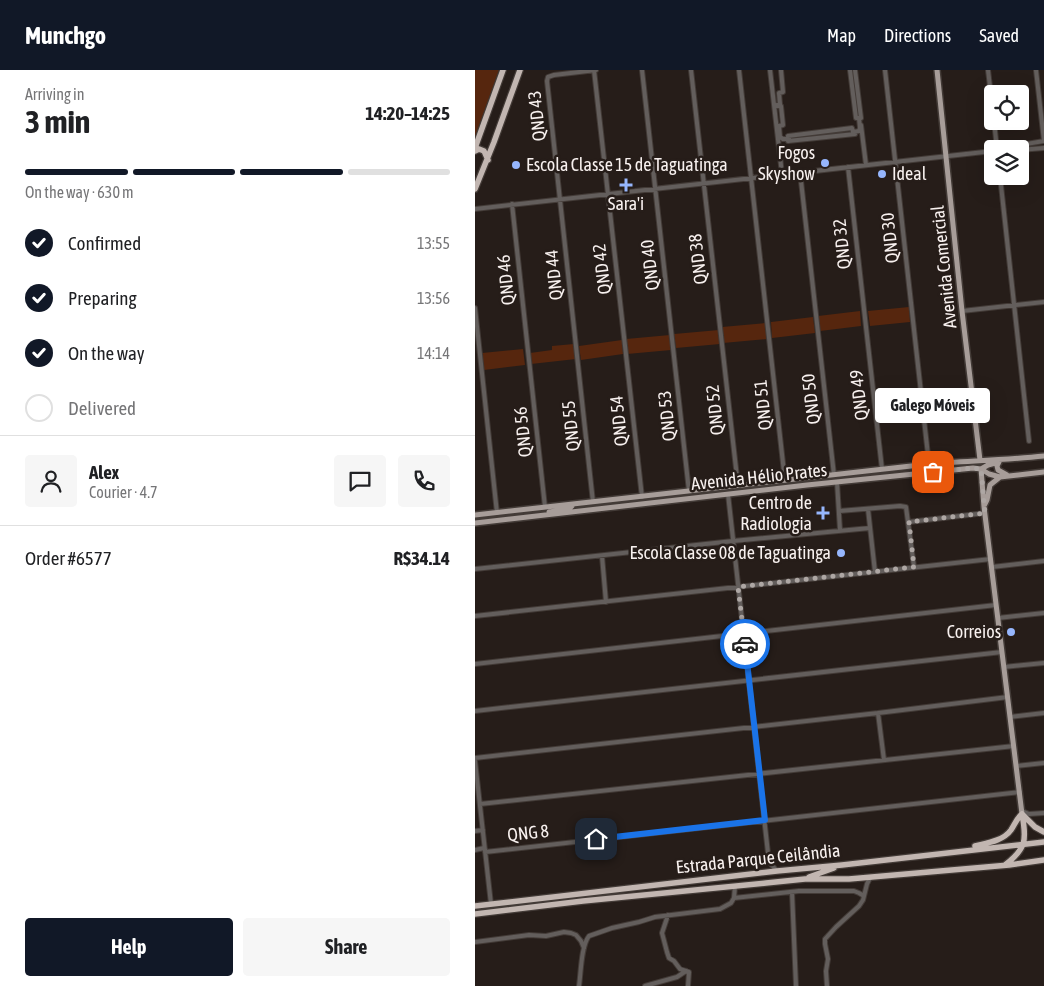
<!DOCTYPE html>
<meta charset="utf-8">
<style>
:root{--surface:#fff;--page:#f6f6f6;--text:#202124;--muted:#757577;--line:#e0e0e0;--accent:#111827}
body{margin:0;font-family:"Asap Condensed",sans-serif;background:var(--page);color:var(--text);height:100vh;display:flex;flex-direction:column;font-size:19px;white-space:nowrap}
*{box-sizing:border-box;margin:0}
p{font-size:16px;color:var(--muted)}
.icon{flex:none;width:28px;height:28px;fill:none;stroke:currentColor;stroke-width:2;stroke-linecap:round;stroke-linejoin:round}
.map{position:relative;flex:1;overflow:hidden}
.side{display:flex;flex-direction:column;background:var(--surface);width:475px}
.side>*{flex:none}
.buttons{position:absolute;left:509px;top:15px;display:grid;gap:10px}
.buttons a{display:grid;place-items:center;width:45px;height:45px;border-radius:5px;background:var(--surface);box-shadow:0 5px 20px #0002;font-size:25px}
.pin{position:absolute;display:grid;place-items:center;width:42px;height:42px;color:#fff;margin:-21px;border-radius:10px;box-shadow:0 2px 8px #0006}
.courier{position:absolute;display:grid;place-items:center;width:50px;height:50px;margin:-25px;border:4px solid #1a73e8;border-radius:50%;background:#fff;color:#222;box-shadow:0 1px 6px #0007}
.bubble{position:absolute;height:35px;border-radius:5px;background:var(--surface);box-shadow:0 5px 20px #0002;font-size:16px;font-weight:700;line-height:35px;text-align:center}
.head em{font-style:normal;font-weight:700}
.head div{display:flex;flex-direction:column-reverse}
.head{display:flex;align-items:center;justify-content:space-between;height:85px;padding:0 25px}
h1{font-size:32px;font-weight:700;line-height:38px}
.bar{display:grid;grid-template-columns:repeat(4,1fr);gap:8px 5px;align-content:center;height:60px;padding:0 25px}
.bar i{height:6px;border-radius:4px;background:var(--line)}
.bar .active{background:var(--accent)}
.bar p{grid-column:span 4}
.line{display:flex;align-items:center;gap:12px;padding:0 25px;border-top:1px solid var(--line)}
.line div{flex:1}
.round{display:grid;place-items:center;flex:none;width:52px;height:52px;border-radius:5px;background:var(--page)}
ol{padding:0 25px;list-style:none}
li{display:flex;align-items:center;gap:15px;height:55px}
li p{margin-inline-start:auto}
li .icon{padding:5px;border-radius:50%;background:var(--accent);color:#fff;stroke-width:4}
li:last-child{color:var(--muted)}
li i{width:28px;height:28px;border:2px solid var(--line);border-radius:50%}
.action{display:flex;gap:10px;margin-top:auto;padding:10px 25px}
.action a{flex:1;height:58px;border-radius:5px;background:var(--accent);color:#fff;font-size:20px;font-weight:700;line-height:58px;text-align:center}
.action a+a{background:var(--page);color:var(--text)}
header{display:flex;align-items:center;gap:30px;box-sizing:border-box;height:70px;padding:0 25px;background:var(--accent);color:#fff}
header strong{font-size:24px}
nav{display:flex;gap:28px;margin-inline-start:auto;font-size:18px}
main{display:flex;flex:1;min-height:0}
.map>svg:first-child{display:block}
.green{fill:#56260e}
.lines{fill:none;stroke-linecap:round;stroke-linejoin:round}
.minor-casing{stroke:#433b37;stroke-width:6}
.major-casing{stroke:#433b37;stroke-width:8}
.highway-casing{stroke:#433b37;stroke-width:8}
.minor{stroke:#635e5c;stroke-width:4}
.major{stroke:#a79d99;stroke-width:5}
.highway{stroke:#c2b6b1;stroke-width:5.5}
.done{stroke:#aea7a4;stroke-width:5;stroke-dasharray:0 9}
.route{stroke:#1a73e8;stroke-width:6}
.poi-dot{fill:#96b6fd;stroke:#261d19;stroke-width:2}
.labels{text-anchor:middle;stroke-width:5;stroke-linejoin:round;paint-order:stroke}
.street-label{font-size:18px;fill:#f8f1ef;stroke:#261d19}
.poi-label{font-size:18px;fill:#f8f1ef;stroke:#261d19;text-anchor:end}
</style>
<header>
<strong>Munchgo</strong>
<nav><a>Map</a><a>Directions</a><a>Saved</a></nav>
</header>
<main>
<section class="side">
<div class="head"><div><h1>3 min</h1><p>Arriving in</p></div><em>14:20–14:25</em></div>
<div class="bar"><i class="active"></i><i class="active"></i><i class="active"></i><i></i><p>On the way · 630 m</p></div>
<ol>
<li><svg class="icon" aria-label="check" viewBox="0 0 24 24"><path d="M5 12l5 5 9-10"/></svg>Confirmed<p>13:55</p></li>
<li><svg class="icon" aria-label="check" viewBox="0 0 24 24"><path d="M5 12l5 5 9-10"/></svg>Preparing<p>13:56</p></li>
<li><svg class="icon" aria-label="check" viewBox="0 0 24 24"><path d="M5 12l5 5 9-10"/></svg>On the way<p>14:14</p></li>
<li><i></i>Delivered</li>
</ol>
<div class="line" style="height:90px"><a class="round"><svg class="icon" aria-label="person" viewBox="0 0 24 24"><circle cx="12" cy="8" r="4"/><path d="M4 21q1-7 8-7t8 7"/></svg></a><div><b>Alex</b><p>Courier · 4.7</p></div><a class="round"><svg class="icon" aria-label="chat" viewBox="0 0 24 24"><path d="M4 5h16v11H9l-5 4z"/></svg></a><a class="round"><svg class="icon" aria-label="phone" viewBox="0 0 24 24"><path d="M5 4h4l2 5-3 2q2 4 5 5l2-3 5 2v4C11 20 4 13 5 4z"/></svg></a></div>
<div class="line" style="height:65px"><div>Order #6577</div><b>R$34.14</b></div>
<div class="action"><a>Help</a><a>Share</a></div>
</section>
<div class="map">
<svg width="569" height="916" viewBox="0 0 569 916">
<rect width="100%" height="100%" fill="#261d19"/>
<path class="green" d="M0,0h24l-24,67z
M434,237l1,15 -40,4 -2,-15z
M385,241l1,15 -41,5 -2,-15z
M338,247l2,16 -43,5 -1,-16z
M291,253l2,16 -45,4 -1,-16z
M244,260l1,14 -44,4 -2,-14z
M195,265l1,15 -44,4 -1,-15z
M147,270l1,14 -42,6 -2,-14z
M99,274l2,15 -45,5 -1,-11 22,-3v-4z
M48,279l2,16 -41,5 -2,-17z"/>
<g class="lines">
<defs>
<path id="minor" d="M119,0l48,427
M167,0l47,421
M216,0l47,416
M264,0l46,411
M295,0l12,104
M306,0l2,22 -4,1 1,11 -3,1v1h4l2,19 -4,1 1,11 3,2h6l-1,-3 64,-8 1,4 6,-1 1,-3 -1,-10h-3l-6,-48
M380,0l6,48
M410,0l44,394
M513,0l5,42
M561,0l8,71
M519,51l3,28 47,-8
M386,55l5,40
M313,71l67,-7
M545,80l24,-2
M373,97l34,302
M325,102l34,303
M525,106l29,265
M37,134l33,303
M0,139l518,-58
M0,238l22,205
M487,241l82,-9
M362,412l3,48
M253,424l41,368 8,9
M118,432l-46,-421 1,-4 6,-2 42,-5
M393,439l7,63
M364,441l61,-5 6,1 8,60
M434,452l76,-9
M127,486l4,46
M517,497l52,-6
M0,499l258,-28 137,-13
M0,546l516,-57
M523,548l46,-5
M0,594l521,-59
M529,597l40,-4
M0,641l527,-59
M403,643l6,47
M535,647l34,-4
M0,688l403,-45 130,-16
M0,691l16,143
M541,696l28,-3
M5,734l534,-58
M547,741l7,3 15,-1
M0,761l8,-1
M0,780l9,-2
M10,782l535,-60
M317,822l4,94
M259,828l65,-7h55l5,2 5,3
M193,845l-6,18 5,19 2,6 5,3 6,8 9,3 -1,14
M0,872l54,-7 17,1 18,-4 7,1 5,2 5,6 3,7
M104,916c2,-13 2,-40 10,-50l23,-8 27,-6 16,-5 65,-8 11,-6 3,-5 1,-12
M170,916l32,-9 9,-6
M352,916l-1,-15 2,-12 -3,-15v-5l11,-12 23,-21 4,-6 4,-16 3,-6"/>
<path id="major" d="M462,0l25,241 18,149
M524,392l-2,4 1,4 9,5
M506,399l3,38 38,307
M506,399l7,-4 11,-3
M509,436l3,-6 3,-15 10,-8
M74,442l20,-3 3,-3
M0,445l454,-51c38,-3 77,-4 115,-8
M0,453l332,-38 166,-17 8,1 8,5 11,3 44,-5"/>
<path id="highway" d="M0,78l28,-78
M0,81l4,-2 5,2 4,9
M0,119l19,-47 26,-72
M547,744l13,13 9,5
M500,776c12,-3 28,-5 36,-16 4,-6 6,-12 11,-16
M530,795c21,-16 22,-25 17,-51
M334,807l25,-9
M0,836l302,-35 65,-6 202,-23
M0,844l108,-13 183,-18 39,-4h44l160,-14 35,-5"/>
</defs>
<use href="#minor" class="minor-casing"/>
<use href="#major" class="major-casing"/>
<use href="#highway" class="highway-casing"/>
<use href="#minor" class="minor"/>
<use href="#major" class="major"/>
<use href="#highway" class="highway"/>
</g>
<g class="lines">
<path class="done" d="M270,574l-7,-57 176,-20 -5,-45 76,-9 -4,-44 -8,-1 -40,4"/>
<path class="route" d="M121,769l169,-19 -20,-176"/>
</g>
<g class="poi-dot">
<circle cx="350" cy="93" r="5"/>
<circle cx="41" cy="95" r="5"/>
<circle cx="407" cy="104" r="5"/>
<path d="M148.5 107.5h5v5h5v5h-5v5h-5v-5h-5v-5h5z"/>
<path d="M345.5 435.5h5v5h5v5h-5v5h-5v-5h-5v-5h5z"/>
<circle cx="366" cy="483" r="5"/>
<circle cx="536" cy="562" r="5"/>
</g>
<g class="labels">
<g class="street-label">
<text transform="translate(62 46) rotate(-96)" y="6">QND 43</text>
<text transform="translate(415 168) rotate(-96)" y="6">QND 30</text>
<text transform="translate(367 174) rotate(-96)" y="6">QND 32</text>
<text transform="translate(223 189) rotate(-97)" y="6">QND 38</text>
<text transform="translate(175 195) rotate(-97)" y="6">QND 40</text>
<text transform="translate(469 197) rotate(-96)" y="6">Avenida Comercial</text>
<text transform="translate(127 199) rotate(-97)" y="6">QND 42</text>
<text transform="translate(79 205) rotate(-96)" y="6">QND 44</text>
<text transform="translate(31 210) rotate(-96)" y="6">QND 46</text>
<text transform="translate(384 325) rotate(-97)" y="6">QND 49</text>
<text transform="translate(336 329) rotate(-97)" y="6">QND 50</text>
<text transform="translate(288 335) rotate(-96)" y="6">QND 51</text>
<text transform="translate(240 340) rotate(-96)" y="6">QND 52</text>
<text transform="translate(192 346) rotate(-96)" y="6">QND 53</text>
<text transform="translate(144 351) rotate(-96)" y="6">QND 54</text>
<text transform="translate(96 356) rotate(-96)" y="6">QND 55</text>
<text transform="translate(48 362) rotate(-96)" y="6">QND 56</text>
<text transform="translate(284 407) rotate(-6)" y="6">Avenida Hélio Prates</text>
<text transform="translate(53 763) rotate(-6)" y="6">QNG 8</text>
<text transform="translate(283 789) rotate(-6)" y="6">Estrada Parque Ceilândia</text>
</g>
<g class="poi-label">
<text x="340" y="89">Fogos<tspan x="340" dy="21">Skyshow</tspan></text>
<text x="51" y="101" text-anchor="start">Escola Classe 15 de Taguatinga</text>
<text x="417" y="110" text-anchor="start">Ideal</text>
<text x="151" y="140" text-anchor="middle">Sara'i</text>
<text x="337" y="439">Centro de<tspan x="337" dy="21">Radiologia</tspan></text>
<text x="356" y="489">Escola Classe 08 de Taguatinga</text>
<text x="526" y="568">Correios</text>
</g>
</g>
</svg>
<div class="buttons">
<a><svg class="icon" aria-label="locate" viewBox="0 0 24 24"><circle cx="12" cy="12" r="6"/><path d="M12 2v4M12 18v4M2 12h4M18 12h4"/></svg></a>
<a><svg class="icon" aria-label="layers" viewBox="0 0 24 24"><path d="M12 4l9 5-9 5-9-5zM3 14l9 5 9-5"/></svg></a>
</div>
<div class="pin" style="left:458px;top:402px;background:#ea580c"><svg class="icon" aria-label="bag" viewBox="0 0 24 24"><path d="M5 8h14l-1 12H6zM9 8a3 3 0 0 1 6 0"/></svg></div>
<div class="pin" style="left:121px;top:769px;background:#1f2937"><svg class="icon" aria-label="home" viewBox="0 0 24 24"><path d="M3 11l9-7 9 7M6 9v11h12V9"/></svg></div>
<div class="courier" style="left:270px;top:574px"><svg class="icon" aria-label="car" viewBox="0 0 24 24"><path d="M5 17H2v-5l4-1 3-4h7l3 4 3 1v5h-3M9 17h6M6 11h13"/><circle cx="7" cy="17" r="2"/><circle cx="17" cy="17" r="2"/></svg></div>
<div class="bubble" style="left:400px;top:318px;width:115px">Galego Móveis</div>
</div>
</main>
